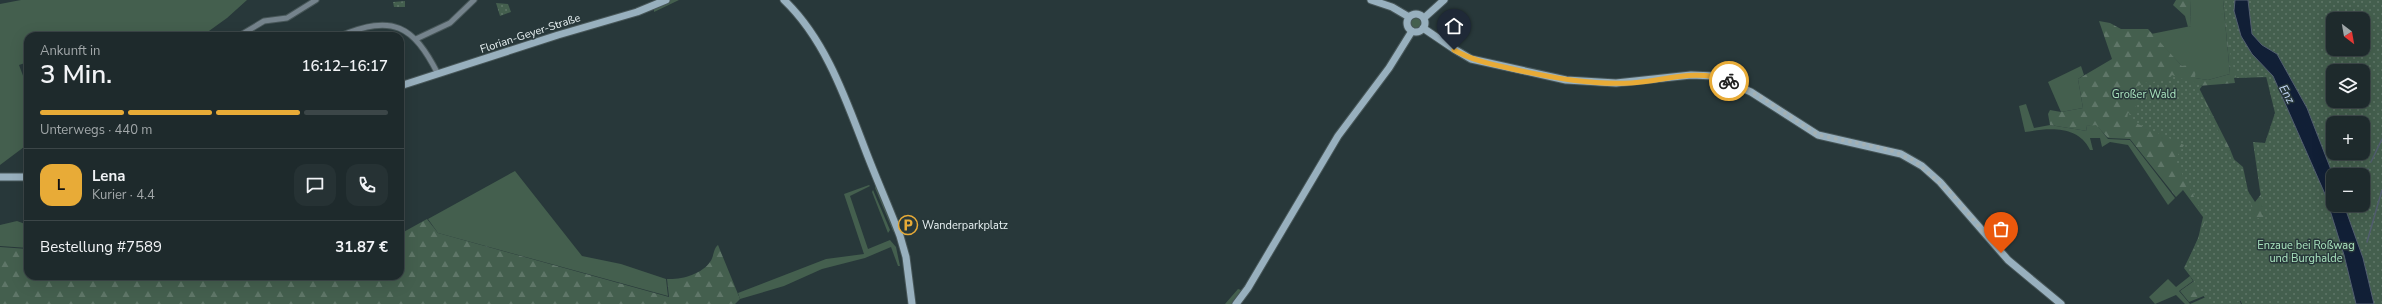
<!DOCTYPE html>
<html lang="de">
<meta charset="utf-8">
<style>
:root{--surface:#1e2a2c;--page:#263234;--text:#f1f3f6;--muted:#a1a7a9;--line:#3c4648;--accent:#e8ab37}
body{margin:0;font-family:"Nunito Sans",sans-serif;background:var(--page);color:var(--text);height:100vh;display:flex;flex-direction:column;font-size:15px;white-space:nowrap}
*{box-sizing:border-box;margin:0}
p{font-size:13px;color:var(--muted)}
.icon{flex:none;width:22px;height:22px;fill:none;stroke:currentColor;stroke-width:2;stroke-linecap:round;stroke-linejoin:round}
.map{position:relative;flex:1;overflow:hidden}
.drawer{position:absolute;left:24px;top:32px;width:380px;height:248px;display:flex;flex-direction:column;background:var(--surface);border-radius:12px;box-shadow:0 4px 16px #0002,0 0 0 1px var(--line)}
.drawer>*{flex:none}
.needle{width:26px;rotate:149deg}
.buttons{position:absolute;left:2326px;top:12px;display:grid;gap:8px}
.buttons a{display:grid;place-items:center;width:44px;height:44px;border-radius:8px;background:var(--surface);box-shadow:0 4px 16px #0002,0 0 0 1px var(--line);font-size:20px}
.pin{position:absolute;display:grid;place-items:center;width:34px;height:34px;color:#fff;margin:-41px -17px;border-radius:50% 50% 50% 0;rotate:-45deg;box-shadow:0 0 4px #0007}
.pin .icon{rotate:45deg}
.courier{position:absolute;display:grid;place-items:center;width:40px;height:40px;margin:-20px;border:3px solid #e8ab37;border-radius:50%;background:#fff;color:#222;box-shadow:0 1px 5px #0007}
.summary em{font-style:normal;font-weight:600}
.summary div{display:flex;flex-direction:column-reverse}
.summary{display:flex;align-items:center;justify-content:space-between;height:68px;padding:0 16px}
h1{font-size:26px;font-weight:600;line-height:30px}
.bar{display:grid;grid-template-columns:repeat(4,1fr);gap:6px 4px;align-content:center;height:48px;padding:0 16px}
.bar i{height:5px;border-radius:3px;background:var(--line)}
.bar .current{background:var(--accent)}
.bar p{grid-column:span 4}
.line{display:flex;align-items:center;gap:10px;padding:0 16px;border-top:1px solid var(--line)}
.line div{flex:1}
.round{display:grid;place-items:center;flex:none;width:42px;height:42px;border-radius:12px;background:var(--page)}
.map>svg:first-child{display:block}
.green{fill:#445f4e}
.forest{fill:url(#forest-firs)}
.park{fill:url(#park-dots);fill-rule:evenodd}
.water{fill:#111f36;stroke:#525e6f}
.lines{fill:none;stroke-linecap:round;stroke-linejoin:round}
.stream{stroke:#525e6f;stroke-width:1.5}
.street-casing{stroke:#475658;stroke-width:7}
.secondary-casing{stroke:#475658;stroke-width:9}
.street{stroke:#75838c;stroke-width:5}
.secondary{stroke:#98b0be;stroke-width:7}
.done{stroke:#a5b1b3;stroke-width:4;stroke-dasharray:0 7.2}
.route{stroke:#e8ab37;stroke-width:5}
.labels{text-anchor:middle;stroke-width:3;stroke-linejoin:round;paint-order:stroke}
.street-label{font-size:11px;fill:#e9f2f4;stroke:#28383a}
.park-label{font-size:11px;fill:#aae4bf;stroke:#28383a}
.poi-label{font-size:11px;fill:#e9f2f4;stroke:#28383a;text-anchor:start}
.water-label{font-size:12px;font-style:italic;fill:#c4d7f6;stroke:#28383a}
</style>
<div class="map">
<svg width="2382" height="304" viewBox="0 0 2382 304">
<defs>
<pattern id="forest-firs" width="22" height="20" patternUnits="userSpaceOnUse"><rect width="22" height="20" fill="#445f4e"/><path d="M5 1l3.5 6h-7zM16 11l3.5 6h-7z" fill="#5f7668"/></pattern>
<pattern id="park-dots" width="8" height="8" patternUnits="userSpaceOnUse"><rect width="8" height="8" fill="#445f4e"/><path d="M2 2h.1M6 6h.1" fill="none" stroke="#5f7668" stroke-width="1.8" stroke-linecap="round"/></pattern>
</defs>
<rect width="100%" height="100%" fill="#28383a"/>
<path class="green" d="M21,0h226l-20,18 -25,18h-174v26l-9,3 9,24v55l-28,21v-161z
M670,0h9l-25,12v-4z
M2190,0h33l7,74 -22,6 -14,-2 -3,-12h-9l-31,-32 40,-8z
M1409 22a7 7 0 1 1 14 0a7 7 0 1 1-14 0Z
M2081,66l3,9 -6,4 5,29 -22,4 -13,-30z
M2026,104l8,24 16,-3 37,6 -1,-5 10,-2 12,15 22,1 45,58 -7,7 -40,-60 -18,-3 -8,5 -2,-9h-10l3,12h-3c-12,-25 -41,-22 -65,-18l-6,-26z
M515,171l67,85 39,8 45,15 2,17 -230,-63 -10,-14z
M869,185l1,1 -20,10 18,53 22,-9 6,7 4,19h-2l-7,-19 -26,11 -43,11 -38,17 -44,13 -2,-6 88,-34 38,-5 -20,-60z
M876,185l20,49 -3,-3 -18,-43z
M873,190l17,40 -2,3 -16,-41z
M17,221l11,4v23l-28,-2v-21z
M2190,276l3,5 -14,10 11,13 43,-19 8,19h-56l-9,-9 -21,9 -6,-7 19,-18 8,8z
M1238,289l3,1 -8,14h-8z"/>
<path class="forest" d="M2176,0h14l1,26 -3,1 -3,-11 -12,-11z
M2223,0h12l36,77 -37,1 1,5 -37,3 32,63 14,36 11,17 33,-42 45,144h-91l-9,-20 -44,18 -9,-11 14,-10 -10,-13 14,-29 5,-22 -20,-27 -7,7 -46,-58 -22,-1 -12,-13 -10,1 1,5 -37,-6 -2,-11 2,-4 11,2 22,-4 -5,-29 34,-20 -13,-38 11,2 11,6h27l34,37 14,-2 -1,14 13,2 22,-6z
M427,219l11,14 231,64 -2,-18c14,1 35,-5 43,-17 4,-5 3,-13 8,-17l22,54 -5,5h-735v-57l28,2v27h372v-42z"/>
<path class="park" d="M2224,0h158v304h-138l-2,-4 -8,4h-25l-24,-36 21,-48 -31,-60 9,-15 -57,-26 1,-6 9,4 -3,-29 10,-5 24,-3 4,-5 30,11 -3,4 30,65 14,12 11,52 11,-2 -5,-26 -7,-49 12,1 10,-30 -9,-37 -30,2 -8,-34zM2333,19h30v30h-30zM2333,71h30v30h-30zM2333,123h30v30h-30zM2333,175h30v30h-30z
M405,1v6h-11l-1,-5z
M496,3l12,1 3,8 -11,4z"/>
<path class="water" d="M2235,0h13l4,34 10,11 15,9 30,54 26,67v30h11l19,53 11,46h-18l-12,-49 -19,-61 -52,-118 -21,-22 -11,-18 -7,-25z"/>
<g class="lines">
<path class="stream" d="M2371,162l11,-23
M2363,178l5,-9
M2367,242l15,-52"/>
<defs>
<path id="street" d="M239,36l25,-15 23,-3 29,-18
M340,36c53,-22 73,-11 98,38
M416,39l34,-16 24,-23"/>
<path id="secondary" d="M784,0c41,39 61,97 81,149 11,29 24,58 35,87l6,21 6,47
M1371,0l21,7 17,10
M1407 23a9 9 0 1 1 18 0a9 9 0 1 1-18 0Z
M1424,18l20,-18
M1423,28l31,21 17,10 95,21 50,3 75,-8 24,1 36,16 67,43 83,19 21,12 18,16 68,78 53,44
M400,86l158,-51 79,-23 29,-12
M0,177h28
M1236,304l12,-16 90,-152 51,-68 23,-37"/>
</defs>
<use href="#street" class="street-casing"/>
<use href="#secondary" class="secondary-casing"/>
<use href="#street" class="street"/>
<use href="#secondary" class="secondary"/>
</g>
<g class="lines">
<path class="done" d="M1729,81l30,15 59,39 72,15 25,11 37,33 49,59"/>
<path class="route" d="M1454,50c19,11 41,15 63,20 38,8 74,15 114,13 33,-2 66,-15 98,-2"/>
</g>
<defs>
<symbol id="parking-ring" viewBox="-11 -11 22 22"><circle r="9.5" fill="#28383a" stroke="#e8ab37" stroke-width="1.5"/><path d="M-3.5-5.5H1a3.5 3.5 0 0 1 0 7H-1V5.5H-3.5ZM-1-3.4V-.6H.8a1.4 1.4 0 0 0 0-2.8Z" fill="#e8ab37"/></symbol>
</defs>
<g fill-rule="evenodd">
<use href="#parking-ring" x="897" y="214" width="22" height="22"/>
</g>
<g class="labels">
<g class="street-label">
<text transform="translate(530 33) rotate(-18)" y="4">Florian-Geyer-Straße</text>
</g>
<g class="park-label">
<text x="2144" y="98">Großer Wald</text>
<text x="2306" y="249">Enzaue bei Roßwag<tspan x="2306" dy="13">und Burghalde</tspan></text>
</g>
<g class="poi-label">
<text x="922" y="229">Wanderparkplatz</text>
</g>
<g class="water-label">
<text transform="translate(2287 94) rotate(61)" y="4">Enz</text>
</g>
</g>
</svg>
<div class="buttons">
<a><svg class="needle" viewBox="-14 -14 28 28"><path d="M0-13l5 13h-10z" fill="#e53935"/><path d="M0 13l5-13h-10z" fill="#a1a7a9"/></svg></a>
<a><svg class="icon" aria-label="layers" viewBox="0 0 24 24"><path d="M12 4l9 5-9 5-9-5zM3 14l9 5 9-5"/></svg></a>
<a>+</a>
<a>−</a>
</div>
<div class="pin" style="left:2001px;top:253px;background:#ea580c"><svg class="icon" aria-label="bag" viewBox="0 0 24 24"><path d="M5 8h14l-1 12H6zM9 8a3 3 0 0 1 6 0"/></svg></div>
<div class="pin" style="left:1454px;top:50px;background:#1f2937"><svg class="icon" aria-label="home" viewBox="0 0 24 24"><path d="M3 11l9-7 9 7M6 9v11h12V9"/></svg></div>
<div class="courier" style="left:1729px;top:81px"><svg class="icon" aria-label="bike" viewBox="0 0 24 24"><circle cx="6" cy="16" r="4"/><circle cx="18" cy="16" r="4"/><path d="M6 16l4-8h5l3 8M10 8l3 8H6M13 5h3"/></svg></div>
<section class="drawer">
<div class="summary"><div><h1>3 Min.</h1><p>Ankunft in</p></div><em>16:12–16:17</em></div>
<div class="bar"><i class="current"></i><i class="current"></i><i class="current"></i><i></i><p>Unterwegs · 440 m</p></div>
<div class="line" style="height:72px"><b class="round" style="background:var(--accent);color:#111">L</b><div><b>Lena</b><p>Kurier · 4.4</p></div><a class="round"><svg class="icon" aria-label="chat" viewBox="0 0 24 24"><path d="M4 5h16v11H9l-5 4z"/></svg></a><a class="round"><svg class="icon" aria-label="phone" viewBox="0 0 24 24"><path d="M5 4h4l2 5-3 2q2 4 5 5l2-3 5 2v4C11 20 4 13 5 4z"/></svg></a></div>
<div class="line" style="height:52px"><div>Bestellung #7589</div><b>31.87 €</b></div>
</section>
</div>
